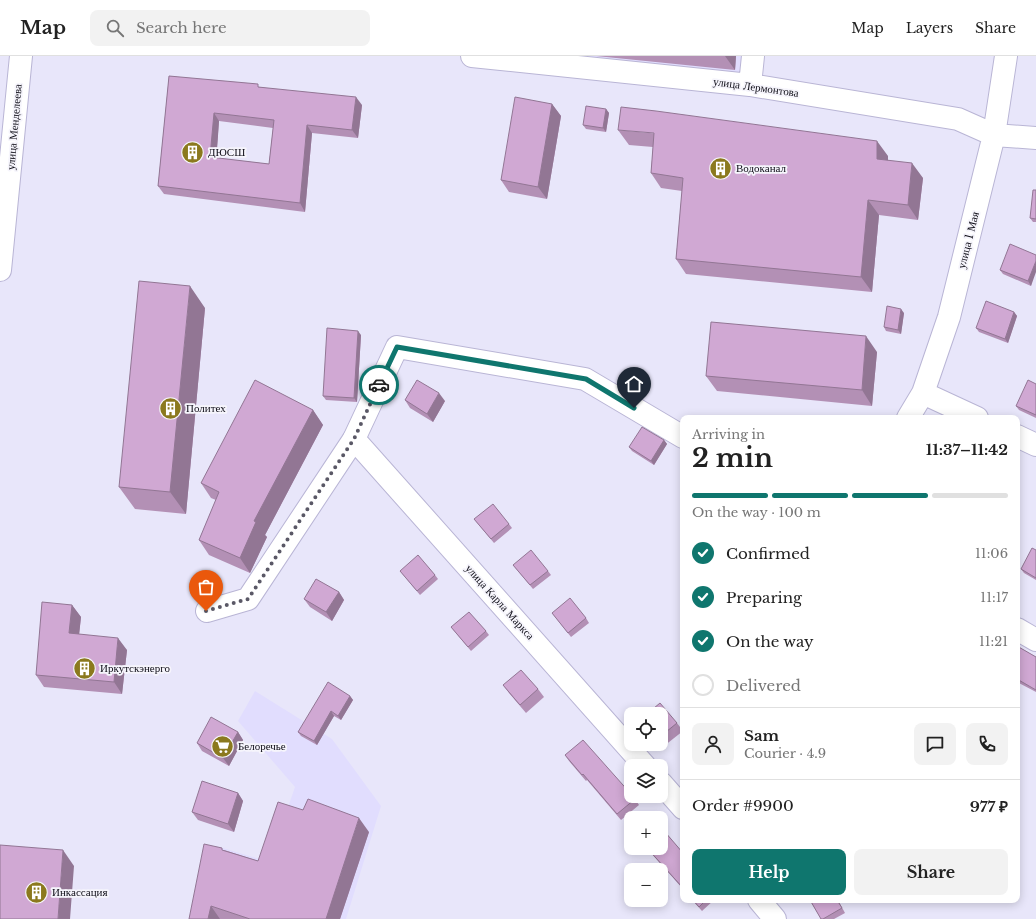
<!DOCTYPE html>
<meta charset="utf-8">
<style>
:root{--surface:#fff;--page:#f2f2f2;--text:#222;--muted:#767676;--line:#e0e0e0;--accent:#0f766e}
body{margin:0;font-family:"Libre Baskerville",serif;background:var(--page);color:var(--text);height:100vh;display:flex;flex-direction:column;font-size:15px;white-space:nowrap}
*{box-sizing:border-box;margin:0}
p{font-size:13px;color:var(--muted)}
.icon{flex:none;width:22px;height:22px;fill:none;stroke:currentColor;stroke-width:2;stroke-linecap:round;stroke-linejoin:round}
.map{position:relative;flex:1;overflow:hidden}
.details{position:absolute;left:680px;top:359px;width:340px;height:488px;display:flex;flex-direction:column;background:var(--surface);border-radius:8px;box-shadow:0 2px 10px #0003}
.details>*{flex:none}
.buttons{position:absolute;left:624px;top:651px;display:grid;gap:8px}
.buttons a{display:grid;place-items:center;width:44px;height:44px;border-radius:8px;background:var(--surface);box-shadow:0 2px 10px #0003;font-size:20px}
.pin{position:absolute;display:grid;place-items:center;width:34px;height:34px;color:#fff;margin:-41px -17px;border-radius:50% 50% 50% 0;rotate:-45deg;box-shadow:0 0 4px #0007}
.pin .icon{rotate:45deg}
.courier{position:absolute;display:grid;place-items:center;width:40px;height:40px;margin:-20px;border:3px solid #0f766e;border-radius:50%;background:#fff;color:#222;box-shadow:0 1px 5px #0007}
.head em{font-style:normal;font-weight:700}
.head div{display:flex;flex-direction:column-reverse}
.head{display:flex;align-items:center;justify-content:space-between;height:68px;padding:0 12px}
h1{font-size:26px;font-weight:700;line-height:30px}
.bar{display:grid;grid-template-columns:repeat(4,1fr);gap:6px 4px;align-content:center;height:48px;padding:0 12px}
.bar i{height:5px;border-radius:3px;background:var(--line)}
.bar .on{background:var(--accent)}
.bar p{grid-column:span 4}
.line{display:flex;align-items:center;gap:10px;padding:0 12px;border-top:1px solid var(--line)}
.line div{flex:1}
.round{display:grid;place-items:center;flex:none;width:42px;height:42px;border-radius:8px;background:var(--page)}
ol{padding:0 12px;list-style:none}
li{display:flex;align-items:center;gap:12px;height:44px}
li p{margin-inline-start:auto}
li .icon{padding:4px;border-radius:50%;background:var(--accent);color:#fff;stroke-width:4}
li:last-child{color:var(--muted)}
li i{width:22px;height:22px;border:2px solid var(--line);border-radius:50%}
.primary-button{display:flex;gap:8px;margin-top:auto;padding:8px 12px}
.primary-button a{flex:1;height:46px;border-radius:8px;background:var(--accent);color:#fff;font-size:16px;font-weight:700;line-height:46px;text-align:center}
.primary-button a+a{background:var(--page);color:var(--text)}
header{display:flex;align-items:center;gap:24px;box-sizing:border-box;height:56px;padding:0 20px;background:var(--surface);border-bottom:1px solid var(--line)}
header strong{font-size:19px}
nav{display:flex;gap:22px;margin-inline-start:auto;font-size:14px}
.search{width:280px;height:36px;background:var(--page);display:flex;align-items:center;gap:10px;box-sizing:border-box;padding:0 14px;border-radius:8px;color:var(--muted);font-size:15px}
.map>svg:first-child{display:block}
.built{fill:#e1ddfe}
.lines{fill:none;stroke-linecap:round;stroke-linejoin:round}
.street-casing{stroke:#b9b5d5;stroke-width:24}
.secondary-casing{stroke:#b9b5d5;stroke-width:24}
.street{stroke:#fff;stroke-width:22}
.secondary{stroke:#fff;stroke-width:22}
.wall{fill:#b390b5;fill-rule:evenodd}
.shaded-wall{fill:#927694}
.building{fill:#d0a8d3;stroke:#927694;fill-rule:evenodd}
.done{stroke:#5a5866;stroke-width:4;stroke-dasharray:0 7.2}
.route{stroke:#0f766e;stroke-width:5}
.labels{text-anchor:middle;stroke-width:3.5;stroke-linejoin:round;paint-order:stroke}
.street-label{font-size:11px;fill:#0d0c16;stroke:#f6f5fc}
.poi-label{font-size:11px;fill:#0d0c16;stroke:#f6f5fc;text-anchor:start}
</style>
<header>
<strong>Map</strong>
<div class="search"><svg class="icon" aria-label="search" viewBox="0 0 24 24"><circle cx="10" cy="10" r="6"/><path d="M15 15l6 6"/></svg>Search here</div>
<nav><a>Map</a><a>Layers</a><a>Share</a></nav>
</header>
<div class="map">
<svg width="1036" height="863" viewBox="0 0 1036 863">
<rect width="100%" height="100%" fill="#e8e6fa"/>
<path class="built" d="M587,0h158l-3,20z
M255,635l77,48 49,67 -35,113h-145l15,-73 53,16 26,-75 -57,-66z"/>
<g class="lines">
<defs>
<path id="street" d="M472,0l278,29 208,34 36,16 42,3
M750,29l3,-29
M923,337l54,25
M908,362l15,-25 26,-76 45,-182 12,-79
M1017,380l19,9
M207,555l41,-12 106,-160 43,-92 188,32 98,58
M1017,573l19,11"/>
<path id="secondary" d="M0,214l21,-214
M354,383l291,327
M661,727l22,25
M759,844l16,19"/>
</defs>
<use href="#street" class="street-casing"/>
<use href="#secondary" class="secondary-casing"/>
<use href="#street" class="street"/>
<use href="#secondary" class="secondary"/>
</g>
<path class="wall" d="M596,0h140l-1,14z
M169,20l91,11 102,18 -4,33 -46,-5 -7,79 -141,-18 -6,-8zM219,65l54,7 -4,36 -53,-6z
M552,48l9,12 -14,83 -38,-7 -8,-12z
M606,53l3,4 -3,19 -20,-3 -3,-4z
M618,74l270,26v4l35,18 -5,42 -39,-5 -7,77 -186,-18 -10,-15 6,-68 -21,-3 -10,-15 2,-26 -24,-2z
M1036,134v32h-3l-3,-4z
M1036,199l-5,31 -28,-12 -3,-4z
M205,252l-19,206 -51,-5 -16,-22z
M1014,256l3,4 -9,27 -29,-11 -3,-4z
M904,257l-3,21 -15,-3 -2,-4z
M361,279l-4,67 -31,-2 -3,-4z
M877,296l-5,54 -155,-15 -11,-15z
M1036,328v34l-17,-8 -3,-4z
M405,344l40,1 -12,21 -23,-14z
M313,354l10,15 -58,110 2,2 -17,36 -41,-18 -10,-15 17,-40 -5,-2 -10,-15z
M664,384l3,4 -13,21 -22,-14 -3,-4z
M474,463l35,5 3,4 -18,15z
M1036,494v30l-12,-7 -3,-4z
M513,509l35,6 3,4 -18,14z
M400,515l35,4 3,4 -18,16z
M339,536l5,8 -12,21 -22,-14 -6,-8z
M72,549l9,12 -2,17 48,16 -5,44 -78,-7 -8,-12z
M552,557l34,5 3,5 -18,14z
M451,571l35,4 3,4 -18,16z
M1017,590l19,11v35l-19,-10z
M503,629l35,4 6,8 -18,16 -17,-20z
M350,640l3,4 -12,20 -7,-4 -17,29 -16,-9 -3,-4z
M661,658l16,9 6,8 -19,15 -3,-4z
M238,676l5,8 -14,26 -27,-15 -5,-8z
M565,699l70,44 4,6 -18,15 -34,-40 -1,1 -17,-20z
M238,737l5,8 -9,31 -36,-12 -6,-8z
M369,776l-29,87h-151l35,-69 34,11z
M647,792l36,5v36l-33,-37z
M692,844h22l-12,11z
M810,844h28l7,13 -11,6h-13z"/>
<path class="shaded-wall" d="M725,0h11l-1,14z
M356,41l6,8 -4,33 -6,-8z
M552,48l9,12 -14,83 -9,-12z
M606,53l3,4 -3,19 -3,-4z
M214,57l5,8 -3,44 -6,-8z
M307,69l5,8 -7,79 -5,-9z
M877,85l11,15v18l-11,-15z
M912,107l11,15 -5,42 -10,-15z
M868,144l11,15 -7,77 -11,-15z
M1036,205v11l-5,14 -3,-5z
M190,230l15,22 -19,206 -16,-22z
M901,253l3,4 -3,21 -3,-4z
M1014,256l3,4 -9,27 -3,-4z
M358,275l3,4 -4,67 -3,-4z
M866,280l11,16 -5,54 -10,-16z
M439,337l6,8 -12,21 -6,-8z
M313,354l10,15 -58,110 2,2 -17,36 -10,-15 14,-37z
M664,384l3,4 -13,21 -3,-4z
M339,536l5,8 -12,21 -6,-9z
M72,549l9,12 -3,28 -9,-12z
M118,582l9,12 -5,44 -8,-12z
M350,640l3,4 -12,20 -3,-4z
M331,655l3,5 -17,29 -3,-4z
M238,676l5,8 -14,26 -6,-8z
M238,737l5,8 -9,31 -6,-8z
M359,762l10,14 -29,87h-14z
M63,794l11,16 -4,53h-12z
M211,850l9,13h-12z"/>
<path class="building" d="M169,20l89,8v3l98,10 -4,33 -45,-5 -7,78 -142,-17zM214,57l60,7 -5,44 -59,-7z
M515,41l37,7 -14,83 -37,-7z
M586,50l20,3 -3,19 -20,-3z
M621,51l35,4 221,30v18l35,4 -4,42 -40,-5 -7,77 -185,-18 7,-81 -32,-5 3,-40 -36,-3z
M1033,134h3v29l-6,-1z
M1010,188l26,11v6l-8,20 -28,-11z
M139,225l51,5 -20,206 -51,-5z
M986,245l28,11 -9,27 -29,-11z
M887,250l14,3 -3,21 -14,-3z
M711,266l155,14 -4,54 -156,-14z
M327,272l31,3 -4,67 -31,-2z
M255,324l58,30 -59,111 2,1 -16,36 -41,-18 20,-48 -18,-9z
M417,324l22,13 -12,21 -22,-14z
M1028,324l8,4v31l-20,-9z
M642,371l22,13 -13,21 -22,-14z
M493,448l16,20 -18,15 -17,-20z
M1032,492l4,2v28l-15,-9z
M531,494l17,21 -18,14 -17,-20z
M418,499l17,20 -18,16 -17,-20z
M316,523l23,13 -13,20 -22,-13z
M570,542l16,20 -18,15 -16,-20z
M42,546l30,3 -3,28 49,5 -4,44 -78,-7z
M469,556l17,19 -18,16 -17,-20z
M1017,590l19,11v33l-19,-11z
M521,614l17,19 -18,16 -17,-20z
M328,626l22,14 -12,20 -7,-5 -17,30 -16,-9z
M660,647l17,20 -16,13v-22h-14z
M211,661l27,15 -15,26 -26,-15z
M583,684l48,54v2h1l3,3 -18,15 -34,-40 -1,1 -17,-20z
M202,725l36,12 -10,31 -36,-12z
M308,743l51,19 -33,101h-76l-39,-13 -3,13h-19l15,-75 18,4v2l36,11 20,-59 25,8z
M665,776l18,21v35l-36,-40h14v-13z
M0,789l63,5 -5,69h-58z
M693,844h13l-7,7z
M810,844h27l5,8 -19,11h-2z"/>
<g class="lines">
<path class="done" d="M206,555l42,-12 106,-160 25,-54"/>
<path class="route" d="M379,329l18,-38 189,32 48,29"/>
</g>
<defs>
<symbol id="building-disc" viewBox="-11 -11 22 22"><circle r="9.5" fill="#8b791e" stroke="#f6f5fc"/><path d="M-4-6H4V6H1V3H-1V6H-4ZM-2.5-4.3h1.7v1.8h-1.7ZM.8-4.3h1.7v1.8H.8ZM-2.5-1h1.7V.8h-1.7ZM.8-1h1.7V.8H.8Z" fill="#fff"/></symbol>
<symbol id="supermarket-disc" viewBox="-11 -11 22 22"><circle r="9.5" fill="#8b791e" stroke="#f6f5fc"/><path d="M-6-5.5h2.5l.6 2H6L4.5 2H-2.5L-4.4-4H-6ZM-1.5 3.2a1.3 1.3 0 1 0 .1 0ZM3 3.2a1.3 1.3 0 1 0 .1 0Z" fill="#fff"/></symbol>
</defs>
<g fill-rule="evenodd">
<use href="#building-disc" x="180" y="84" width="25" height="25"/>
<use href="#building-disc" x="708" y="100" width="25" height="25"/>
<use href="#building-disc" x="158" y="340" width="25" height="25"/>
<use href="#building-disc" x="72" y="600" width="25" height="25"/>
<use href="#supermarket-disc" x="210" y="678" width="25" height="25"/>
<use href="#building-disc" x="24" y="824" width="25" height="25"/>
</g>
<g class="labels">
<g class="street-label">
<text transform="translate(756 31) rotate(8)" y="4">улица Лермонтова</text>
<text transform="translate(14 71) rotate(-85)" y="4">улица Менделеева</text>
<text transform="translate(968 184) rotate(-76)" y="4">улица 1 Мая</text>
<text transform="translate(500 546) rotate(48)" y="4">улица Карла Маркса</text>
</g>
<g class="poi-label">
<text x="208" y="100">ДЮСШ</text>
<text x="736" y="116">Водоканал</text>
<text x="186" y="356">Политех</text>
<text x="100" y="616">Иркутскэнерго</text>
<text x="238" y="694">Белоречье</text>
<text x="52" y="840">Инкассация</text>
</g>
</g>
</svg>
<div class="buttons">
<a><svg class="icon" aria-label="locate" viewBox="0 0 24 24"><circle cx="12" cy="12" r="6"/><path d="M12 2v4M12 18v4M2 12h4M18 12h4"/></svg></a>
<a><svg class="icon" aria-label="layers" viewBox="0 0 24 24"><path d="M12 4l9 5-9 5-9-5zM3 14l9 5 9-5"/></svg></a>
<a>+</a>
<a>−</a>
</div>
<div class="pin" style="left:206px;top:555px;background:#ea580c"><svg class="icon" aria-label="bag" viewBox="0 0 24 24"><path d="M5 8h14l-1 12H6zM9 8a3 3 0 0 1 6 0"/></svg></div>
<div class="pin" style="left:634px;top:352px;background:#1f2937"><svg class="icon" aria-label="home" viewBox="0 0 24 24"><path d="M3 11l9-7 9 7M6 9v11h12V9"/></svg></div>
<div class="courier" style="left:379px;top:329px"><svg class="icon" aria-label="car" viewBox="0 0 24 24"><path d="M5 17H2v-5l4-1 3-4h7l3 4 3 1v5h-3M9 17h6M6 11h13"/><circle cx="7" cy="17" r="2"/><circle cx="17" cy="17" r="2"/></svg></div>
<section class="details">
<div class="head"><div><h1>2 min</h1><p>Arriving in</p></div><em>11:37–11:42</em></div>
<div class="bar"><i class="on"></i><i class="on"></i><i class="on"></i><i></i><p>On the way · 100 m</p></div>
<ol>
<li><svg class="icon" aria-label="check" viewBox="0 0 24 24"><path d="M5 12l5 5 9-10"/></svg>Confirmed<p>11:06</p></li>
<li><svg class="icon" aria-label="check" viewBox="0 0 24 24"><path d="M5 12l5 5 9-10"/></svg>Preparing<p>11:17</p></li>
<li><svg class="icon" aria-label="check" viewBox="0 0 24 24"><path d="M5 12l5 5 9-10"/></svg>On the way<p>11:21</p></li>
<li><i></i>Delivered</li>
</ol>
<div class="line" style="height:72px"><a class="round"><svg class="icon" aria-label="person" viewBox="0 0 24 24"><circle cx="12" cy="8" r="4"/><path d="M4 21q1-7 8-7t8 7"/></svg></a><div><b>Sam</b><p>Courier · 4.9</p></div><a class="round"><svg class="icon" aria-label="chat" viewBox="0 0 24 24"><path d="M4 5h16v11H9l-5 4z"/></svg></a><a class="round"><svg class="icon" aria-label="phone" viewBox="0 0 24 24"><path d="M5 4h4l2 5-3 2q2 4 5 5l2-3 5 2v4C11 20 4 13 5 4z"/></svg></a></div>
<div class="line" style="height:52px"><div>Order #9900</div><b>977 ₽</b></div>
<div class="primary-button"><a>Help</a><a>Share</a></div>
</section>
</div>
